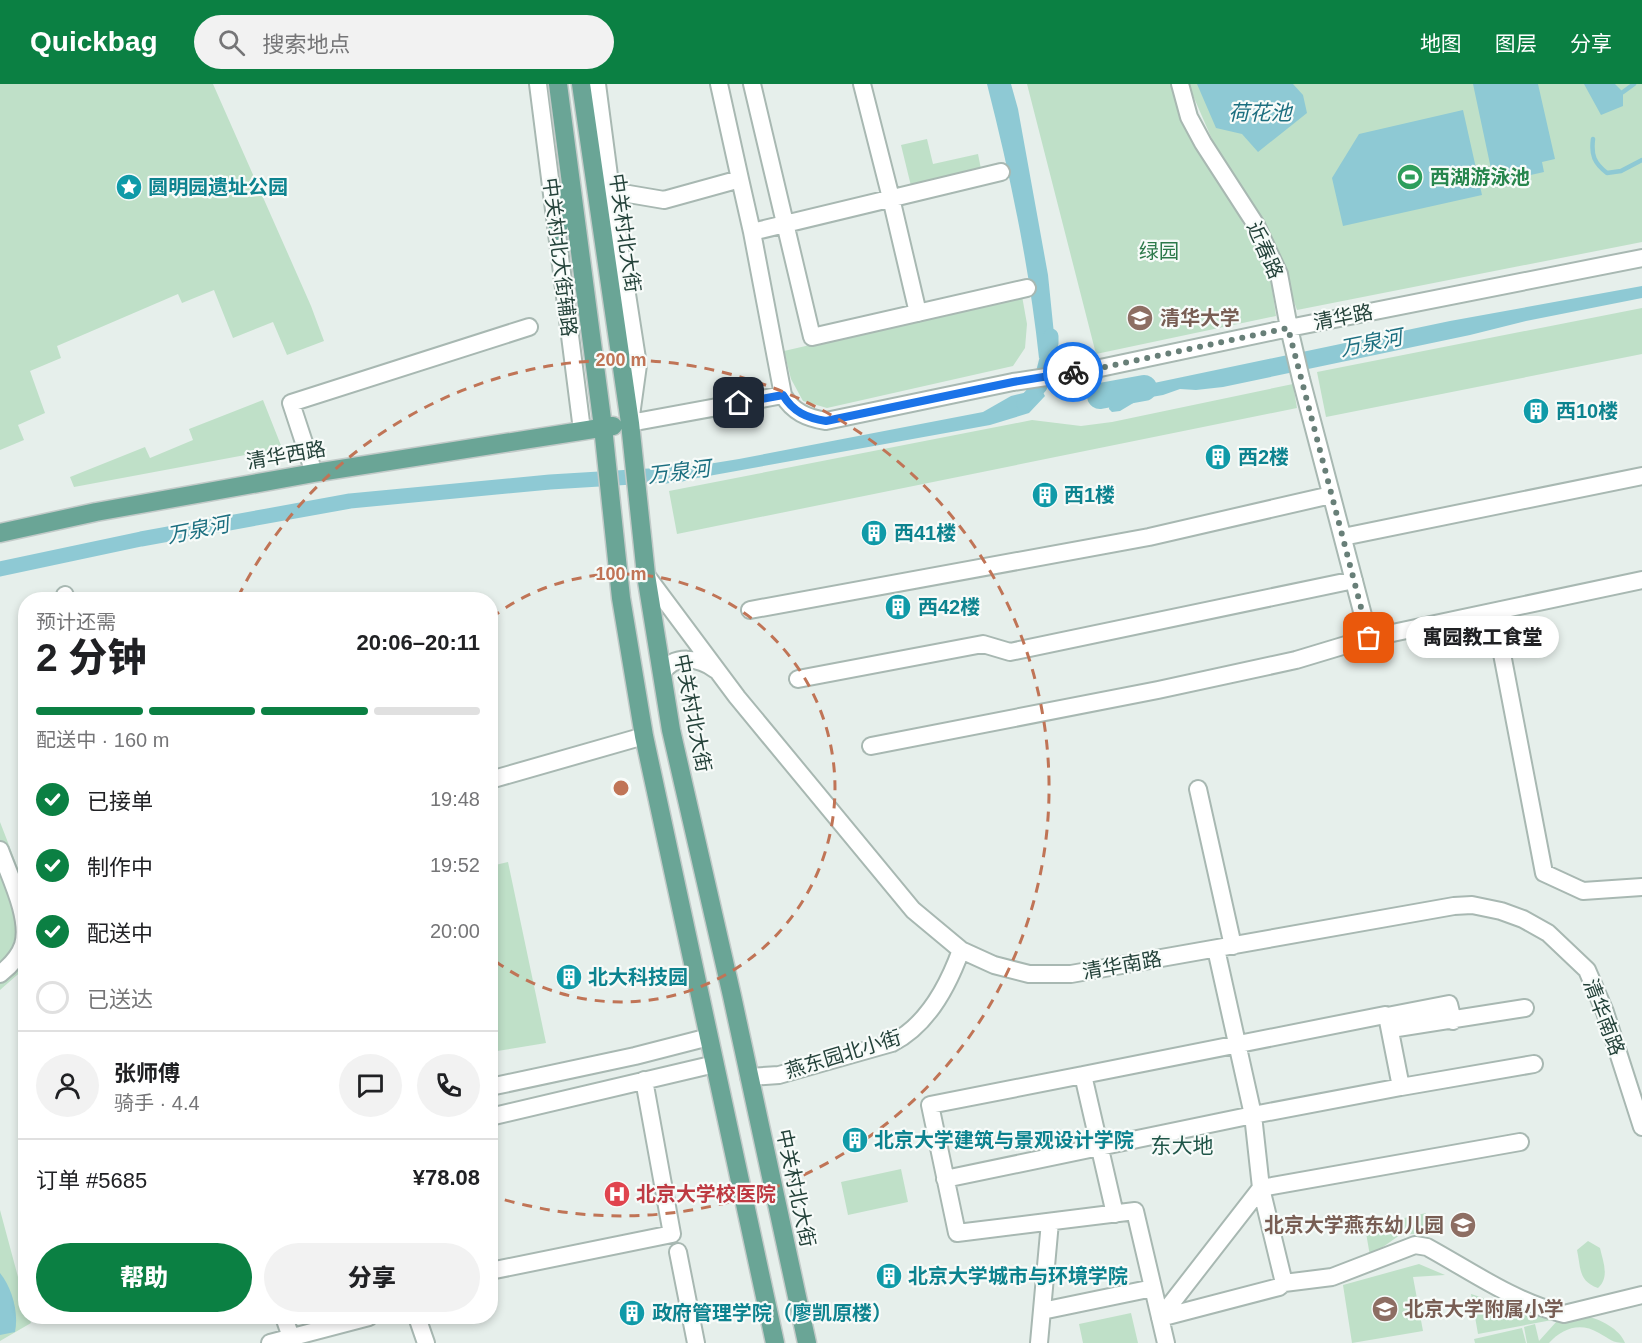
<!DOCTYPE html>
<html lang="zh">
<meta charset="utf-8">
<style>
:root{--surface:#fff;--page:#f2f2f2;--text:#202124;--muted:#757577;--line:#e0e0e0;--accent:#0b8043}
body{margin:0;font-family:Arial,"Noto Sans SC",sans-serif;background:var(--page);color:var(--text);height:100vh;display:flex;flex-direction:column;font-size:22px;white-space:nowrap}
*{box-sizing:border-box;margin:0}
p{font-size:20px;color:var(--muted)}
.icon{flex:none;width:33px;height:33px;fill:none;stroke:currentColor;stroke-width:2;stroke-linecap:round;stroke-linejoin:round}
.map{position:relative;flex:1;overflow:hidden}
.details{position:absolute;left:18px;top:508px;width:480px;height:732px;display:flex;flex-direction:column;background:var(--surface);border-radius:24px;box-shadow:0 3px 9px #0003}
.details>*{flex:none}
.pin{position:absolute;display:grid;place-items:center;width:51px;height:51px;color:#fff;margin:-26px;border-radius:12px;box-shadow:0 3px 9px #0006}
.courier{position:absolute;display:grid;place-items:center;width:60px;height:60px;margin:-30px;border:4px solid #1a73e8;border-radius:50%;background:#fff;color:#222;box-shadow:0 2px 8px #0007}
.bubble{position:absolute;height:42px;border-radius:21px;background:var(--surface);box-shadow:0 3px 9px #0003;font-size:20px;font-weight:800;line-height:42px;text-align:center}
.overview em{font-style:normal;font-weight:800}
.overview div{display:flex;flex-direction:column-reverse}
.overview{display:flex;align-items:center;justify-content:space-between;height:102px;padding:0 18px}
h1{font-size:39px;font-weight:800;line-height:45px}
.bar{display:grid;grid-template-columns:repeat(4,1fr);gap:9px 6px;align-content:center;height:72px;padding:0 18px}
.bar i{height:8px;border-radius:4px;background:var(--line)}
.bar .on{background:var(--accent)}
.bar p{grid-column:span 4}
.line{display:flex;align-items:center;gap:15px;padding:0 18px;border-top:2px solid var(--line)}
.line div{flex:1}
.round{display:grid;place-items:center;flex:none;width:63px;height:63px;border-radius:32px;background:var(--page)}
ol{padding:0 18px;list-style:none}
li{display:flex;align-items:center;gap:18px;height:66px}
li p{margin-inline-start:auto}
li .icon{padding:6px;border-radius:50%;background:var(--accent);color:#fff;stroke-width:4}
li:last-child{color:var(--muted)}
li i{width:33px;height:33px;border:3px solid var(--line);border-radius:50%}
.primary-button{display:flex;gap:12px;margin-top:auto;padding:12px 18px}
.primary-button a{flex:1;height:69px;border-radius:36px;background:var(--accent);color:#fff;font-size:24px;font-weight:800;line-height:69px;text-align:center}
.primary-button a+a{background:var(--page);color:var(--text)}
header{display:flex;align-items:center;gap:36px;box-sizing:border-box;height:84px;padding:0 30px;background:var(--accent);color:#fff}
header strong{font-size:28px}
nav{display:flex;gap:33px;margin-inline-start:auto;font-size:21px}
.search{width:420px;height:54px;background:var(--page);display:flex;align-items:center;gap:15px;box-sizing:border-box;padding:0 21px;border-radius:33px;color:var(--muted);font-size:22px}
.map>svg:first-child{display:block}
.green{fill:#bfe0c8}
.water{fill:#8ec9d4}
.lines{fill:none;stroke-linecap:round;stroke-linejoin:round}
.stream{stroke:#8ec9d4;stroke-width:4.5}
.canal{stroke:#8ec9d4;stroke-width:15}
.river{stroke:#8ec9d4;stroke-width:26}
.minor-casing{stroke:#a8b8b2;stroke-width:20}
.major-casing{stroke:#c2cac8;stroke-width:21}
.minor{stroke:#fff;stroke-width:16}
.major{stroke:#6aa596;stroke-width:18}
.done{stroke:#687f78;stroke-width:6;stroke-dasharray:0 10.8}
.route{stroke:#1a73e8;stroke-width:8}
.ring{fill:none;stroke:#c07456;stroke-width:3;stroke-dasharray:10 8}
.labels{text-anchor:middle;stroke-width:4.5;stroke-linejoin:round;paint-order:stroke}
.leisure-label{font-size:20px;font-weight:bold;fill:#27864d;stroke:#f7fbf9;text-anchor:start}
.culture-label{font-size:20px;font-weight:bold;fill:#0d838f;stroke:#f7fbf9;text-anchor:start}
.street-label{font-size:20px;fill:#24423a;stroke:#f7fbf9}
.park-label{font-size:20px;fill:#2d7a4b;stroke:#f7fbf9}
.education-label{font-size:20px;font-weight:bold;fill:#785e54;stroke:#f7fbf9;text-anchor:start}
.health-label{font-size:20px;font-weight:bold;fill:#be3a42;stroke:#f7fbf9;text-anchor:start}
.water-label{font-size:21px;font-style:italic;fill:#1c6f80;stroke:#f7fbf9}
.neighbourhood-label{font-size:21px;fill:#1f5548;stroke:#f7fbf9}
.centre{fill:#c07456;stroke:#f7fbf9;stroke-width:3}
.ring-label{font-size:18px;text-anchor:middle;font-weight:bold;fill:#c07456;stroke:#f7fbf9;stroke-width:4.5;stroke-linejoin:round;paint-order:stroke}
</style>
<header>
<strong>Quickbag</strong>
<div class="search"><svg class="icon" aria-label="search" viewBox="0 0 24 24"><circle cx="10" cy="10" r="6"/><path d="M15 15l6 6"/></svg>搜索地点</div>
<nav><a>地图</a><a>图层</a><a>分享</a></nav>
</header>
<div class="map">
<svg width="1642" height="1259" viewBox="0 0 1642 1259">
<rect width="100%" height="100%" fill="#e6efeb"/>
<path class="green" d="M0,0h213l98,222 13,35 -37,14 -14,-33 -40,16 -19,-48 -32,13 -4,-9 -121,52 4,12 -31,13 15,42 -27,12 6,15 -24,10z
M1027,0h147l97,196 5,36 -180,38z
M1188,0h454v158l-345,68 -24,-65 -52,-85z
M927,55l6,25 45,-10 3,15 -70,17 -10,-41z
M1022,212l5,28 -2,24 -12,18 -186,42 -24,-7 -12,-22 -7,-28z
M1642,224v46l-316,63 -9,-45z
M1293,300l4,24 -620,126 -8,-43 363,-71 49,6 31,-4z
M263,316l19,48 -208,39 -4,-10 75,-30 5,11 43,-18 -4,-11z
M0,738l26,67 -1,79 -25,22z
M508,778l38,181 -55,9v-186z
M901,1085l7,33 -60,13 -7,-33z
M0,1126l25,93 1,14h3l2,6 -31,18z
M1426,1129l-2,20 -24,2 -30,21 -5,-29z
M1588,1157l12,7c3,14 10,29 -2,40 -20,-7 -17,-20 -21,-38z
M1419,1180l26,11 -32,2 10,54 -71,12 -9,-58z
M1471,1210l81,26 -74,14z
M1131,1229l7,30h-55l-4,-19z
M1586,1232c14,3 34,13 39,27 -13,0 -15,-4 -26,-10 -19,-11 -36,-5 -50,10h-22l-3,-16 11,-3 4,17 18,-20z
M1522,1244l4,15h-51l-1,-4z"/>
<path class="water" d="M987,0h24l7,25 30,166 7,69 -2,12 -14,2c-10,-93 -29,-184 -52,-274z
M1197,0h96l10,11 4,18 -49,39 -16,-18 -26,-6z
M1473,0h65l17,75 -13,3 2,10 -50,11z
M1584,0h31l8,8v14l-22,9z
M1463,26l19,85 -139,31 -11,-48 27,-44z
M1642,202v12l-116,23 -56,14 -247,52 -27,3 -16,-1 -17,6 -23,4 -20,12 -8,1 -3,-3 2,-17 339,-71z
M1041,305l4,7 -16,17 -39,12 -326,59 -3,-18 41,-1 37,-6 244,-47 28,-16z
M0,1189c12,15 19,39 15,59l-15,3z"/>
<g class="lines">
<path class="stream" d="M1623,8l11,-8
M1593,55c-2,16 1,24 14,34l14,-2 21,-11"/>
<path class="canal" d="M1024,320l16,-18 11,-43v-7
M0,485l141,-30 209,-38 200,-19 132,-8"/>
<path class="river" d="M1100,312l44,-8"/>
<defs>
<path id="minor" d="M538,0l44,346
M597,0l14,107 27,174 -8,58 153,-28
M719,0l21,95
M752,0l60,253 215,-49
M862,0l29,114 27,115
M1180,0l9,33 14,26 53,82 23,49 10,54 12,51 68,259
M611,107l53,9 76,-21 12,53 31,163c10,17 24,23 43,26l187,-39 73,-11 203,-43 353,-70
M752,148l249,-60
M314,389l-23,-70 238,-76
M1343,453l299,-61
M646,491l91,122 176,213 48,40 33,15 35,9h42l383,-68 18,-1 29,6 22,8 25,14 39,37 18,42 37,115
M65,511l1,5
M750,526l399,-73 182,-42
M1494,528l50,261 39,18 59,-4
M662,590c11,-21 38,-16 54,-4
M798,595l185,-35 27,8 344,-72
M871,662l287,-56 138,-30 73,-22 273,-58
M490,696l154,-44
M1198,705l35,157
M0,766c9,25 31,68 23,95 -4,12 -14,22 -23,29
M1387,932l62,-12 4,17
M1391,945l134,-21
M1083,991l302,-60 2,1 14,71 -148,28 -37,-166
M749,993l30,-2 113,-32c36,-18 56,-57 69,-93
M490,1003l145,-31 74,-19
M1401,1003l133,-23
M490,1033l225,-53
M945,1095l308,-64 8,73 259,-46
M1115,1130l-32,-139 -153,30 27,128 178,-22 31,132
M678,1168l18,91
M490,1187l182,-37 -28,-154
M1284,1199l48,-6 83,-32 12,2c44,24 87,55 137,67l78,-19
M1042,1227l111,-23
M284,1233l9,26
M417,1233l9,26
M1160,1234l119,-31 5,-4 -23,-95
M1160,1234l101,-130
M270,1259l99,-26
M1039,1259l11,-121"/>
<path id="major" d="M558,0l45,343 18,171 23,138 131,607
M581,0l49,339 16,152 25,155 61,266 75,347
M557,147l12,-42
M0,449l96,-21 218,-39 299,-47"/>
</defs>
<use href="#minor" class="minor-casing"/>
<use href="#major" class="major-casing"/>
<use href="#minor" class="minor"/>
<use href="#major" class="major"/>
</g>
<g class="lines">
<path class="done" d="M1073,288l13,-1 202,-43 81,310"/>
<path class="route" d="M739,319l44,-8c10,17 24,23 43,26l187,-39 60,-10"/>
</g>
<g class="ring">
<path d="M491 534A214 214 0 1 1 491 874"/>
<path d="M238 513A428 428 0 1 1 492 1112"/>
</g>
<defs>
<symbol id="stadium-disc" viewBox="-11 -11 22 22"><circle r="9.5" fill="#2e9e5b" stroke="#f7fbf9"/><path d="M0-5a6.5 5 0 1 0 0 10a6.5 5 0 1 0 0-10ZM-3.5-1.8h7v3.6h-7Z" fill="#fff"/></symbol>
<symbol id="sight-disc" viewBox="-11 -11 22 22"><circle r="9.5" fill="#0f9aa8" stroke="#f7fbf9"/><path d="M0-6L1.8-2.2L6-1.7L2.9 1.2L3.7 5.4L0 3.3L-3.7 5.4L-2.9 1.2L-6-1.7L-1.8-2.2Z" fill="#fff"/></symbol>
<symbol id="university-disc" viewBox="-11 -11 22 22"><circle r="9.5" fill="#8d6e63" stroke="#f7fbf9"/><path d="M0-5L7-2L0 1L-7-2ZM-4 1L0 2.5L4 1V4Q0 6-4 4Z" fill="#fff"/></symbol>
<symbol id="building-disc" viewBox="-11 -11 22 22"><circle r="9.5" fill="#0f9aa8" stroke="#f7fbf9"/><path d="M-4-6H4V6H1V3H-1V6H-4ZM-2.5-4.3h1.7v1.8h-1.7ZM.8-4.3h1.7v1.8H.8ZM-2.5-1h1.7V.8h-1.7ZM.8-1h1.7V.8H.8Z" fill="#fff"/></symbol>
<symbol id="hospital-disc" viewBox="-11 -11 22 22"><circle r="9.5" fill="#e0444e" stroke="#f7fbf9"/><path d="M-5-5h3v3.5h4V-5h3V5h-3V1.5h-4V5h-3Z" fill="#fff"/></symbol>
<symbol id="school-disc" viewBox="-11 -11 22 22"><circle r="9.5" fill="#8d6e63" stroke="#f7fbf9"/><path d="M0-5L7-2L0 1L-7-2ZM-4 1L0 2.5L4 1V4Q0 6-4 4Z" fill="#fff"/></symbol>
</defs>
<g fill-rule="evenodd">
<use href="#stadium-disc" x="1395" y="78" width="30" height="30"/>
<use href="#sight-disc" x="114" y="88" width="30" height="30"/>
<use href="#university-disc" x="1125" y="219" width="30" height="30"/>
<use href="#building-disc" x="1521" y="312" width="30" height="30"/>
<use href="#building-disc" x="1203" y="358" width="30" height="30"/>
<use href="#building-disc" x="1030" y="396" width="30" height="30"/>
<use href="#building-disc" x="859" y="434" width="30" height="30"/>
<use href="#building-disc" x="883" y="508" width="30" height="30"/>
<use href="#building-disc" x="554" y="878" width="30" height="30"/>
<use href="#building-disc" x="840" y="1041" width="30" height="30"/>
<use href="#hospital-disc" x="602" y="1095" width="30" height="30"/>
<use href="#school-disc" x="1448" y="1126" width="30" height="30"/>
<use href="#building-disc" x="874" y="1177" width="30" height="30"/>
<use href="#school-disc" x="1370" y="1210" width="30" height="30"/>
<use href="#building-disc" x="617" y="1214" width="30" height="30"/>
</g>
<g class="labels">
<g class="leisure-label">
<text x="1430" y="100">西湖游泳池</text>
</g>
<g class="culture-label">
<text x="148" y="110">圆明园遗址公园</text>
<text x="1556" y="334">西10楼</text>
<text x="1238" y="380">西2楼</text>
<text x="1064" y="418">西1楼</text>
<text x="894" y="456">西41楼</text>
<text x="918" y="530">西42楼</text>
<text x="588" y="900">北大科技园</text>
<text x="874" y="1063">北京大学建筑与景观设计学院</text>
<text x="908" y="1199">北京大学城市与环境学院</text>
<text x="652" y="1236">政府管理学院（廖凯原楼）</text>
</g>
<g class="street-label">
<text transform="translate(625 149) rotate(82)" y="7">中关村北大街</text>
<text transform="translate(1265 166) rotate(66)" y="7">近春路</text>
<text transform="translate(560 173) rotate(83)" y="7">中关村北大街辅路</text>
<text transform="translate(1343 233) rotate(-11)" y="7">清华路</text>
<text transform="translate(286 371) rotate(-10)" y="7">清华西路</text>
<text transform="translate(693 629) rotate(79)" y="7">中关村北大街</text>
<text transform="translate(1122 881) rotate(-10)" y="7">清华南路</text>
<text transform="translate(1604 933) rotate(69)" y="7">清华南路</text>
<text transform="translate(843 970) rotate(-17)" y="7">燕东园北小街</text>
<text transform="translate(796 1104) rotate(78)" y="7">中关村北大街</text>
</g>
<g class="park-label">
<text x="1159" y="174">绿园</text>
</g>
<g class="education-label">
<text x="1160" y="241">清华大学</text>
<text x="1444" y="1148" text-anchor="end">北京大学燕东幼儿园</text>
<text x="1404" y="1232">北京大学附属小学</text>
</g>
<g class="health-label">
<text x="636" y="1117">北京大学校医院</text>
</g>
<g class="water-label">
<text x="1260" y="36">荷花池</text>
<text transform="translate(1371 259) rotate(-11)" y="7">万泉河</text>
<text transform="translate(679 388) rotate(-7)" y="7">万泉河</text>
<text transform="translate(198 446) rotate(-11)" y="7">万泉河</text>
</g>
<g class="neighbourhood-label">
<text x="1182" y="1069">东大地</text>
</g>
</g>
<circle cx="621" cy="704" r="9" class="centre"/>
<g class="ring-label">
<text x="621" y="282">200 m</text>
<text x="621" y="496">100 m</text>
</g>
</svg>
<div class="pin" style="left:1369px;top:554px;background:#ea580c"><svg class="icon" aria-label="bag" viewBox="0 0 24 24"><path d="M5 8h14l-1 12H6zM9 8a3 3 0 0 1 6 0"/></svg></div>
<div class="pin" style="left:739px;top:319px;background:#1f2937"><svg class="icon" aria-label="home" viewBox="0 0 24 24"><path d="M3 11l9-7 9 7M6 9v11h12V9"/></svg></div>
<div class="courier" style="left:1073px;top:288px"><svg class="icon" aria-label="bike" viewBox="0 0 24 24"><circle cx="6" cy="16" r="4"/><circle cx="18" cy="16" r="4"/><path d="M6 16l4-8h5l3 8M10 8l3 8H6M13 5h3"/></svg></div>
<div class="bubble" style="left:1406px;top:532px;width:153px">寓园教工食堂</div>
<section class="details">
<div class="overview"><div><h1>2 分钟</h1><p>预计还需</p></div><em>20:06–20:11</em></div>
<div class="bar"><i class="on"></i><i class="on"></i><i class="on"></i><i></i><p>配送中 · 160 m</p></div>
<ol>
<li><svg class="icon" aria-label="check" viewBox="0 0 24 24"><path d="M5 12l5 5 9-10"/></svg>已接单<p>19:48</p></li>
<li><svg class="icon" aria-label="check" viewBox="0 0 24 24"><path d="M5 12l5 5 9-10"/></svg>制作中<p>19:52</p></li>
<li><svg class="icon" aria-label="check" viewBox="0 0 24 24"><path d="M5 12l5 5 9-10"/></svg>配送中<p>20:00</p></li>
<li><i></i>已送达</li>
</ol>
<div class="line" style="height:108px"><a class="round"><svg class="icon" aria-label="person" viewBox="0 0 24 24"><circle cx="12" cy="8" r="4"/><path d="M4 21q1-7 8-7t8 7"/></svg></a><div><b>张师傅</b><p>骑手 · 4.4</p></div><a class="round"><svg class="icon" aria-label="chat" viewBox="0 0 24 24"><path d="M4 5h16v11H9l-5 4z"/></svg></a><a class="round"><svg class="icon" aria-label="phone" viewBox="0 0 24 24"><path d="M5 4h4l2 5-3 2q2 4 5 5l2-3 5 2v4C11 20 4 13 5 4z"/></svg></a></div>
<div class="line" style="height:78px"><div>订单 #5685</div><b>¥78.08</b></div>
<div class="primary-button"><a>帮助</a><a>分享</a></div>
</section>
</div>
